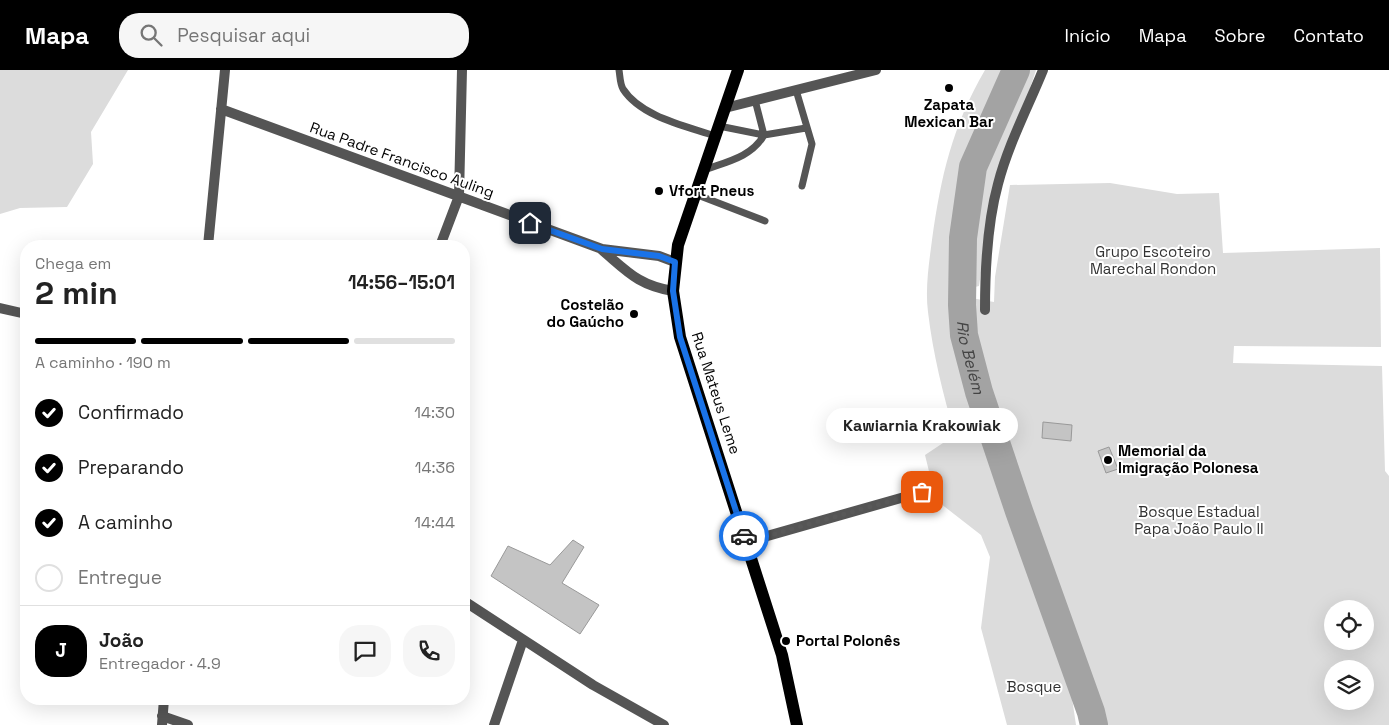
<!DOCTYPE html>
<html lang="pt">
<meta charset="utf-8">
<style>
:root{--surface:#fff;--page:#f6f6f6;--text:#222;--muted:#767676;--line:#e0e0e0;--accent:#000}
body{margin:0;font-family:"Space Grotesk",sans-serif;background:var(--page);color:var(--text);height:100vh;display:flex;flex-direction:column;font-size:19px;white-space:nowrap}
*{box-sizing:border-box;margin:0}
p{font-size:16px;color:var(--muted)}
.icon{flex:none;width:28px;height:28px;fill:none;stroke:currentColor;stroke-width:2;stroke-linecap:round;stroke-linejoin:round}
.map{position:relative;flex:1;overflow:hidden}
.sheet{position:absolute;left:20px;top:170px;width:450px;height:465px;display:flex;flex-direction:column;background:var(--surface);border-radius:20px;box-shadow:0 5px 20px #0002}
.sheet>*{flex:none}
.controls{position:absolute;left:1324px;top:530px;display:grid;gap:10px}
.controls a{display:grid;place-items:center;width:50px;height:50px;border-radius:50%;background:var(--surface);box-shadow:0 5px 20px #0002;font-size:25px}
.pin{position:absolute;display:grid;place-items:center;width:42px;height:42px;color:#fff;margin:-21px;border-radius:10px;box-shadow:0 2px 8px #0006}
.courier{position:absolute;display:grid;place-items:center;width:50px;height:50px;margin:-25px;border:4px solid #1a73e8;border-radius:50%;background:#fff;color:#222;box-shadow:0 1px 6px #0007}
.bubble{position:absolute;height:35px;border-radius:18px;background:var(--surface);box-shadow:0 5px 20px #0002;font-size:16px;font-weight:800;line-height:35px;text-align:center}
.headline em{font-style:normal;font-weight:800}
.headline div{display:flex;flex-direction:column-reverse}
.headline{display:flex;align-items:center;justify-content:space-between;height:85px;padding:0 15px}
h1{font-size:32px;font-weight:800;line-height:38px}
.bar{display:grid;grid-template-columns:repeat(4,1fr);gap:8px 5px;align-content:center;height:60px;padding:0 15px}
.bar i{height:6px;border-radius:4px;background:var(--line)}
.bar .active{background:var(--accent)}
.bar p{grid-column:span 4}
.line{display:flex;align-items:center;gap:12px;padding:0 15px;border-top:1px solid var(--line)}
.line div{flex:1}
.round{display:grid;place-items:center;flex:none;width:52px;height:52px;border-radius:20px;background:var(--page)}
ol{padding:0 15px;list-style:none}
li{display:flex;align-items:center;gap:15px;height:55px}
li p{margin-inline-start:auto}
li .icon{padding:5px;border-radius:50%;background:var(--accent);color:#fff;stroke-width:4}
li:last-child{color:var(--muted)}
li i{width:28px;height:28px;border:2px solid var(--line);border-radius:50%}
header{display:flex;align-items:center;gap:30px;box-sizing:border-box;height:70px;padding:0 25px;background:var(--accent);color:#fff}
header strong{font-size:24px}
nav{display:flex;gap:28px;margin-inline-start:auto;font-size:18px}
.search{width:350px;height:45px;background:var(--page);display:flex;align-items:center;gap:12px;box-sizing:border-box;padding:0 18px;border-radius:20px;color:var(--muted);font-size:19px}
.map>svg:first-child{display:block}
.green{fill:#dcdcdc;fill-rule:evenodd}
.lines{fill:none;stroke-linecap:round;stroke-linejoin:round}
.river{stroke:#a3a3a3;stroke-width:28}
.building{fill:#c4c4c4;stroke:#999}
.lane{stroke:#555;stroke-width:7}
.street{stroke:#555;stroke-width:10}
.primary{stroke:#000;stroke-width:12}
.done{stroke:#595959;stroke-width:5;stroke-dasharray:0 9}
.route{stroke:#1a73e8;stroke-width:6}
.poi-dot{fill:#000;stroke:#fff;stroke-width:2}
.labels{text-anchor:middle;stroke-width:4;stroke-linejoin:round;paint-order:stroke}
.poi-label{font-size:15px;font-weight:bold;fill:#000;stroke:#fff;text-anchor:start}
.street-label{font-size:15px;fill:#000;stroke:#fff}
.park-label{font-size:15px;fill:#333;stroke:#fff}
.water-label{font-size:16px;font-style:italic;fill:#444;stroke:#fff}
</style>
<header>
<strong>Mapa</strong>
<div class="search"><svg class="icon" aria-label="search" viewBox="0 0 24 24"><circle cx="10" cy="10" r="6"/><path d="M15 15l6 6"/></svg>Pesquisar aqui</div>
<nav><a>Início</a><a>Mapa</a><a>Sobre</a><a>Contato</a></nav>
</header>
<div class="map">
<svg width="1389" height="655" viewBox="0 0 1389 655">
<rect width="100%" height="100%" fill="#fff"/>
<path class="green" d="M0,0h128l-37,62 2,32 -26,43 -47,1 -20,6z
M985,0h51c-22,67 -48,147 -57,216l-24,6 4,40 18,76 38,121 54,149 7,47h-69l-26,-97 9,-71 -9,-22 -45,-35 -11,-45 30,-20c-12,-41 -22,-81 -27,-123 -3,-23 1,-49 4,-72 9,-64 20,-113 53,-170z
M1110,113l67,11 42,-1 4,60 157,-5 1,99 -147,-1 -1,17 149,3 3,105 4,5v249h-289l-3,-16c-29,-79 -57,-159 -84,-239 -18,-57 -40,-112 -42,-172l23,4 1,-25 15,-92zM1332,539h33v32h-33zM1332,599h33v32h-33z"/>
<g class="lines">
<path class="river" id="s1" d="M1016,0l-43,97 -10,71 -1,67 2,30 15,57 40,119 72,201 3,13"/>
</g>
<path class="building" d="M1043,352l29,3 -1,16 -29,-3z
M1109,377l9,22 -12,4 -8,-22z
M573,470l11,7 -22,36 37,22 -19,29 -89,-58 17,-30 42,19z"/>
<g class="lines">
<path class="lane" d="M619,0c1,6 1,14 4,19 18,28 63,37 92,47
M796,20l16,54 -10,42
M719,56l45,9 42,-7
M704,100c22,-8 48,-13 60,-35l-9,-35
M695,124l70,27"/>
<path class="street" d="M725,38l151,-38
M221,39l381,140 57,7 16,6
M208,176l17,-176
M440,176l19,-50 3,-126
M602,180c26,22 36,35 71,41
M0,238l26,6
M985,240c0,-41 2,-86 13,-126 10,-39 30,-77 45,-114
M746,472l176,-50
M464,531l129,84 71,40
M162,646l26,9
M162,655l2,-26
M494,655l29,-85"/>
<path class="primary" d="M738,0l-60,175 -5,46 7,46 102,318 15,70"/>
</g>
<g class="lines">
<path class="done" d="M744,466l2,6 176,-50"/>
<path class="route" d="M530,153l72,26 57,7 16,6 -2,29 7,46 64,199"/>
</g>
<g class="poi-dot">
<circle cx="949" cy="18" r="5"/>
<circle cx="659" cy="121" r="5"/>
<circle cx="634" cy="244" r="5"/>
<circle cx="1108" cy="390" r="5"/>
<circle cx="786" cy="571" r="5"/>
</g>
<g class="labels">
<g class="poi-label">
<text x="949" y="40" text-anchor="middle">Zapata<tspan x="949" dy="17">Mexican Bar</tspan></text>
<text x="669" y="126">Vfort Pneus</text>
<text x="624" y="240" text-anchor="end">Costelão<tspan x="624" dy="17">do Gaúcho</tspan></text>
<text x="1118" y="386">Memorial da<tspan x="1118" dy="17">Imigração Polonesa</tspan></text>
<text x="796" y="576">Portal Polonês</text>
</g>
<g class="street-label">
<text transform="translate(402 90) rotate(20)" y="5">Rua Padre Francisco Auling</text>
<text transform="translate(716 323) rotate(72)" y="5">Rua Mateus Leme</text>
</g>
<g class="park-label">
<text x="1153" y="187">Grupo Escoteiro<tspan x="1153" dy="17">Marechal Rondon</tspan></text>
<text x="1199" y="447">Bosque Estadual<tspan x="1199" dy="17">Papa João Paulo II</tspan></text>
<text x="1034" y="622">Bosque</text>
</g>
<g class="water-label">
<text dy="6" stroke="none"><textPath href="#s1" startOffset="298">Rio Belém</textPath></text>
</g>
</g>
</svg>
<div class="controls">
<a><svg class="icon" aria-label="locate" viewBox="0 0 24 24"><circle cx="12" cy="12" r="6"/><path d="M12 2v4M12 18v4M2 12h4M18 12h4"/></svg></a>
<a><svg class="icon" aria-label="layers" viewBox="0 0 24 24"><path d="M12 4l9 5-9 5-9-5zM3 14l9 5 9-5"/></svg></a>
</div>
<div class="pin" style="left:922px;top:422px;background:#ea580c"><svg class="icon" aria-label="bag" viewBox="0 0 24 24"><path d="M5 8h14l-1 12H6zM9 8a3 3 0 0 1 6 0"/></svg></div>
<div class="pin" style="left:530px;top:153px;background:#1f2937"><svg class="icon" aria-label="home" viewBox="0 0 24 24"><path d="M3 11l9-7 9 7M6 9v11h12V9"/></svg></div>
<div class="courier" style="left:744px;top:466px"><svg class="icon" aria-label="car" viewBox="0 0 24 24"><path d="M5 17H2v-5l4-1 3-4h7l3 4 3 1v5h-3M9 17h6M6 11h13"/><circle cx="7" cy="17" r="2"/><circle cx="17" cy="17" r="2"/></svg></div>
<div class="bubble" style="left:826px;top:338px;width:192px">Kawiarnia Krakowiak</div>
<section class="sheet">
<div class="headline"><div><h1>2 min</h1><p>Chega em</p></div><em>14:56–15:01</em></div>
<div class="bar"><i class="active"></i><i class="active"></i><i class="active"></i><i></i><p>A caminho · 190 m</p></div>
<ol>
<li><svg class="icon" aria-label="check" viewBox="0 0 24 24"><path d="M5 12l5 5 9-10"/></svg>Confirmado<p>14:30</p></li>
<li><svg class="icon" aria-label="check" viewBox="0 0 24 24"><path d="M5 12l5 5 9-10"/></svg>Preparando<p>14:36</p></li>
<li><svg class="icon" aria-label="check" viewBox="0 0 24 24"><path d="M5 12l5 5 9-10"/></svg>A caminho<p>14:44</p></li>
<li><i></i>Entregue</li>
</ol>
<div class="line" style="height:90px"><b class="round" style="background:var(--accent);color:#fff">J</b><div><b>João</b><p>Entregador · 4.9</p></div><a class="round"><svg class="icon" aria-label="chat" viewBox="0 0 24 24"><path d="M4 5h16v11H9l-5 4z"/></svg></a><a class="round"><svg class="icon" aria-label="phone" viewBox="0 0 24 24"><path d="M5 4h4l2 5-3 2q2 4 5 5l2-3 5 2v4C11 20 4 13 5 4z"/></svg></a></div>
</section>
</div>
